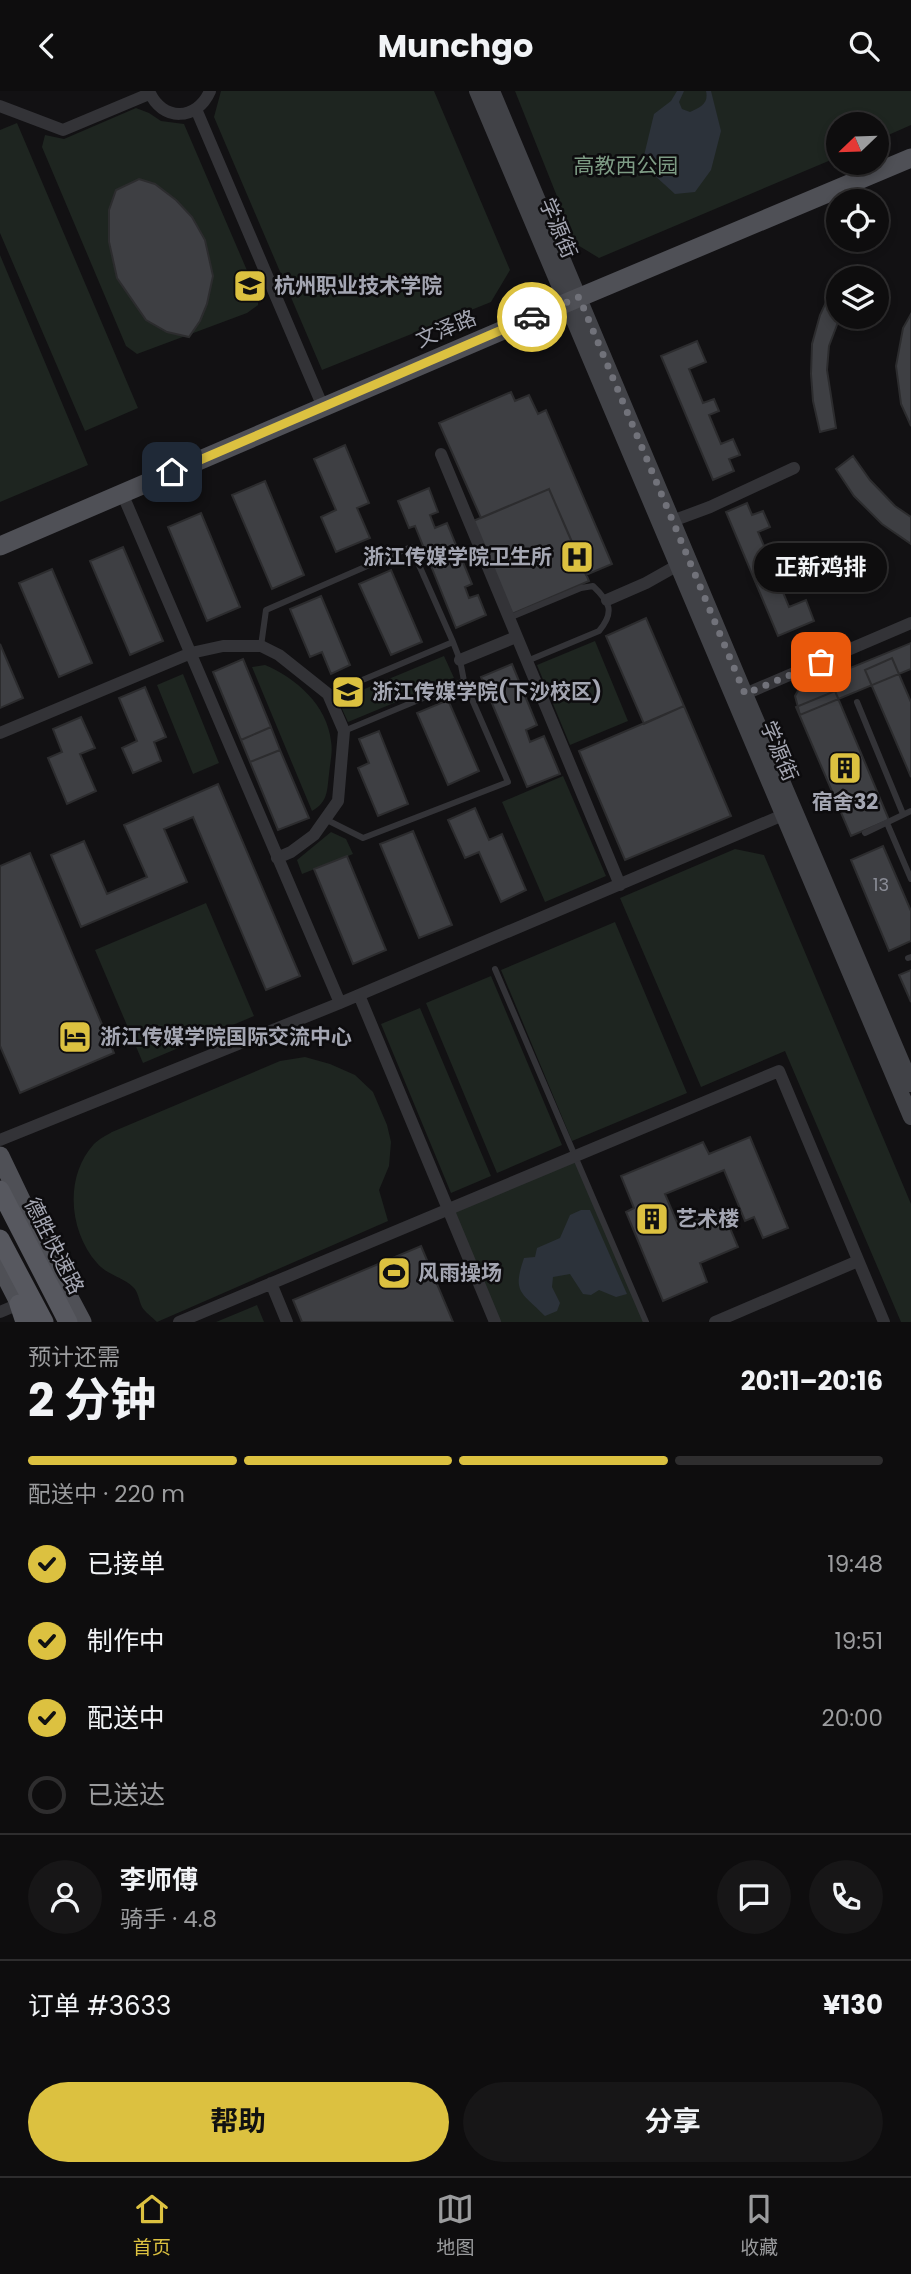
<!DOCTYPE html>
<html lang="zh">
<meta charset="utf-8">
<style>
:root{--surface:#0e0d0e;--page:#171617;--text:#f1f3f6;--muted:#9b9c9e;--line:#2e2d2e;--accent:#dcc140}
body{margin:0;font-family:Poppins,"Noto Sans SC",sans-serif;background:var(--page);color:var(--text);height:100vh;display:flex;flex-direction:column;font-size:26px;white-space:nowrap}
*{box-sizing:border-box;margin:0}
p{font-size:23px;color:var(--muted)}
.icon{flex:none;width:38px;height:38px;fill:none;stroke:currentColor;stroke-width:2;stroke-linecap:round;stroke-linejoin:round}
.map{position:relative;height:1231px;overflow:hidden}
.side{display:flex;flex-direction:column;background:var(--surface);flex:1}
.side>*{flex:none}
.needle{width:46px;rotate:247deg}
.fabs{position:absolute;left:826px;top:21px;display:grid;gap:14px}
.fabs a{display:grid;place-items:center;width:63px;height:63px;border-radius:50%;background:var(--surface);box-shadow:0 4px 10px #0003,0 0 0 2px var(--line);font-size:35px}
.pin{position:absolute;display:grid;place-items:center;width:60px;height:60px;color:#fff;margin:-30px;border-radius:14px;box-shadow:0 4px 10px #0006}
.courier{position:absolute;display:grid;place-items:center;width:70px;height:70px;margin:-35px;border:5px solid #dcc140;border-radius:50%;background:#fff;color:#222;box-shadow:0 2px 9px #0007}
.bubble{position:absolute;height:49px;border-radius:24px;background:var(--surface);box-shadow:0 4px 10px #0003,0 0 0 2px var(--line);font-size:23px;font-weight:700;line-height:49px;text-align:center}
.headline em{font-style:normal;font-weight:700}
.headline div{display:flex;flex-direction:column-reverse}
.headline{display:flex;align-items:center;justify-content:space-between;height:119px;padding:0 28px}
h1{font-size:46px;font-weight:700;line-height:52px}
.bar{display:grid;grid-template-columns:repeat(4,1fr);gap:10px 7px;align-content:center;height:84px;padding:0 28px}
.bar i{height:9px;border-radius:5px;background:var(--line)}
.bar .selected{background:var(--accent)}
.bar p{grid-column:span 4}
.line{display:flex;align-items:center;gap:18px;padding:0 28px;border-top:2px solid var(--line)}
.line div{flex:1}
.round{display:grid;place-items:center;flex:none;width:74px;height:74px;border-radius:37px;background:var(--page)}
ol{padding:0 28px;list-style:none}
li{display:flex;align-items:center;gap:21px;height:77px}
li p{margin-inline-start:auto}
li .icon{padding:7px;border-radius:50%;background:var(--accent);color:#111;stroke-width:4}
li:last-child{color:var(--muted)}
li i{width:38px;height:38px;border:4px solid var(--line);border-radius:50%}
.action{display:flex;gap:14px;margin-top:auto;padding:14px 28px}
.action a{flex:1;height:80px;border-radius:42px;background:var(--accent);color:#111;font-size:28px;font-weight:700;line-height:80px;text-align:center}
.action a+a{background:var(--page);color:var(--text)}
header{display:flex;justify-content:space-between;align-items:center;height:91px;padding:0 28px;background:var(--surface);font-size:32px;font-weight:700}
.tab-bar{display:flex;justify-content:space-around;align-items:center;height:98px;border-top:2px solid var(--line);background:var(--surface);font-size:19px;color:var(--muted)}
.tab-bar a{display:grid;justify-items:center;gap:4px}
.tab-bar .selected{color:var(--accent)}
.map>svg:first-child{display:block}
.green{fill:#1e2520}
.water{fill:#2c323a}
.building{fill:#3e3f43;stroke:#2c2c2e;stroke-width:2}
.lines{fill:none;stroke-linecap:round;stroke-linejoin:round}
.service{stroke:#333337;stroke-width:6}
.minor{stroke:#333337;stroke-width:12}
.secondary{stroke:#414247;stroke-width:16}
.primary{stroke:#4f5056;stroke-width:19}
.trunk{stroke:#57585f;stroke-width:19}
.done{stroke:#71727a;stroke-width:7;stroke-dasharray:0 12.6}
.route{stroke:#dcc140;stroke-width:9}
.labels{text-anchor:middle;stroke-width:5;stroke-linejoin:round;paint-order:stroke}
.number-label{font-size:18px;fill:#8a8c96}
.park-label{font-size:21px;fill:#7d9b84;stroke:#0d0c0e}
.street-label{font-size:21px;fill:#a4a6b2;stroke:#0d0c0e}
.poi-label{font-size:21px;font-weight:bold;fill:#a4a6b2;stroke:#0d0c0e;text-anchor:start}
</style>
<header><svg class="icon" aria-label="back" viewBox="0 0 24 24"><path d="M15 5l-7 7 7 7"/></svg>Munchgo<svg class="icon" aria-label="search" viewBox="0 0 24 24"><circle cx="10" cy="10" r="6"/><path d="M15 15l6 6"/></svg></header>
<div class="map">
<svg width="911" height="1231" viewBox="0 0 911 1231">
<rect width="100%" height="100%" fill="#121113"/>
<path class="green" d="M221,0h213l76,179 -19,32 -169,68 -108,-253z
M515,0h396v34l-34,15v-16h-39v33l-239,101 -23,-14z
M136,17l13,5 12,8 23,3 74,172v9l-11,8 -110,41 -11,-8 -84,-199 3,-12 19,4z
M17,32l121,285 -53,23 -85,-198v-103z
M0,164l88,210 -88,37z
M595,550l33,80 -58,24 -33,-80z
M444,565l10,22 -106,44 -10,-22z
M265,574c31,13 62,40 66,76 2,11 -1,22 -2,33 -2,17 -1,28 -17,37l-60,-144z
M183,583l36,89 -26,11 -36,-89z
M563,685l43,100 -61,26 -43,-100z
M331,741l15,7 7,15 -51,20 -5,-14z
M735,758l29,6 147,349v118h-10l-116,-271 -84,36 -81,-189z
M206,812l48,113 -111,47 -48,-113z
M615,831l72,171 -115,48 -71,-171z
M491,885l71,169 -65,28 -71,-170z
M420,917l71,168 -40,17 -70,-169z
M305,966l25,7 25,11 18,17 14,33 4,17 -2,24 -10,24 9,31 -231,101c-5,-5 -12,-10 -15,-15 -3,-6 -4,-16 -9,-20 -10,-10 -26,-12 -36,-24 -28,-32 -33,-86 -3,-119 5,-5 13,-9 18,-12l168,-71z
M573,1065l73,166h-151l-47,-113z
M257,1214l7,17h-48z"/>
<path class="water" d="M677,0h7l-5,11 3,7 8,3c10,-5 19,-8 16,-21h5l10,40 -10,39 -16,22 -20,2 -33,-30 12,-50 17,-13z
M581,1119h9l37,84 -11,3 -17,-7 -8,5 -8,-1 -13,-20 -17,3 -1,10 8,16 -3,8 -12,5c-24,-24 -33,-23 -21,-58l11,-1 2,-9 23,-10 10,-23z"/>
<path class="building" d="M139,88l16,5 21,16 16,17 13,23 8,36 -6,28 -7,17 -11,16 -22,-5 -21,-12 -29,-42 -8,-36v-32l7,-20z
M828,207l10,4 2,15 -11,29 -2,24 9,58 -16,4 -7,-31 -2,-27 1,-30 8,-29z
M911,223v112l-10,-22 -5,-38 7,-38z
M697,250l9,21 -17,7 14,34 11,-4 5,12 -10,4 12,29 12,-5 7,16 -11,4 5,12 -21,9 -52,-124z
M511,301l4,9 14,-6 9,19 8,-4 66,154 -26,11 -37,-86 -68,29 -42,-95z
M345,354l24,58 -12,5 13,30 -34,14 -15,-35 15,-7 -22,-51z
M853,365l17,24 25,26 16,11v27l-29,-20 -28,-28 -18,-27z
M265,390l39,94 -32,14 -40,-94z
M429,397l9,24 -8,3 5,13 12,-5 25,61 -7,3 4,11 9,-3 8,20 -30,13 -41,-102 -6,2 -11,-27z
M549,398l40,92 -77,33 -39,-93z
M747,412l5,12 11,-4 7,16 -12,5 12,28 10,-4 5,13 -10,4 14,34 17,-7 8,21 -36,15 -52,-124z
M201,422l39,94 -33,14 -39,-94z
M123,456l40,94 -33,14 -40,-94z
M52,478l40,94 -33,14 -40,-94z
M391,479l31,72 -31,13 -32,-71z
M321,505l29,69 -19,9 -9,-22 -12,5 -20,-48z
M646,527l38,88 -40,18 -38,-88z
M911,552v26l-111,46 -5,-19 4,-7z
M0,553l23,54 -23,10z
M892,567l19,44v75l-46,-107z
M243,568l28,68 -30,13 -28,-68z
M512,573l25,61 -11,5 4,12 14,-6 16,38 -33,13 -46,-110z
M145,596l21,50 -12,5 7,19 -28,12 -11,-25 15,-7 -18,-43z
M835,600l54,129 -38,16 -55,-129z
M448,609l31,71 -31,14 -31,-72z
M684,615l47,110 -106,44 -46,-109z
M81,626l14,31 -15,6 16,37 -29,13 -19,-46 14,-6 -9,-23z
M271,636l9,23 -30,12 -9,-22z
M379,640l29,73 -30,12 -20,-48 11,-5 -10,-24z
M280,659l29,68 -31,12 -28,-68z
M218,693l82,192 -34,14 -73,-173 -29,12 23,53 -106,45 -30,-72 33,-14 23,53 40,-17 -23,-52z
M475,717l14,32 13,-6 24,56 -25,12 -22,-50 -14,6 -17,-38z
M413,740l39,94 -33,13 -39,-94z
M883,755l28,65v30l-22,10 -38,-91z
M30,762l84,200 -94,40 -20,-47v-180z
M347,765l39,94 -33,14 -39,-95z
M911,879v32l-12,-27z
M750,1046l38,91 -25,10 -9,-21 -9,4 -21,-51 -59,24 14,33 43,-18 16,38 -38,16 7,19 -44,19 -37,-89 8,-4 -13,-32 82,-34 6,12z
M421,1155l32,76h-151l-9,-22z"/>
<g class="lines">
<path class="service" d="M509,527l72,-30 12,-2c17,16 22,26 6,45l-72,30
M261,555l5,-36 145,-63 42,95
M329,603l124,-52 7,18 4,21 -120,50
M857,611l46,112
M327,729l36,18 145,-56 -44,-101
M887,732l24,56
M865,742l46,-22
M908,867l3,-1
M495,878l151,353"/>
<path class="minor" d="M149,0c13,31 48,30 61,0
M0,15l63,24 86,-36
M196,18l127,298
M441,363l179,431
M122,402l218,510
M664,433l46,-17 84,-39
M607,509l39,-17 32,-18
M460,569l56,-23
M738,606l173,-74
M0,642l191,-80 32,-7h38l18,9 49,39 16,37 -6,70 -24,34 -23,17 -14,6
M359,904l136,327
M0,1049l340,-137 443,-188
M271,1192l16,39
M0,1221l19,-8
M179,1231l600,-251 105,251
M715,1231l143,-61"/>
<path class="secondary" d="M477,0l434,1026
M492,0l253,603 166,390"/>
<path class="primary" d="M0,455l566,-243 345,-145
M0,1065l55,115 27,51
M0,1174l27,53"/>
<path class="trunk" d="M0,1099l68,132
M0,1148l44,83
M19,1213l6,18"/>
</g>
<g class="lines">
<path class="done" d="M532,226l47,-20 166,397 76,-32"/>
<path class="route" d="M172,381l360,-155"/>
</g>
<defs>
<symbol id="university-square" viewBox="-11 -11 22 22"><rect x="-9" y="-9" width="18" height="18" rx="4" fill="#dcc140" stroke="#0d0c0e"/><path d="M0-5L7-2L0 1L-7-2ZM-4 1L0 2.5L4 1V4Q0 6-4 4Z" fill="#111"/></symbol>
<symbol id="hospital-square" viewBox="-11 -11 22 22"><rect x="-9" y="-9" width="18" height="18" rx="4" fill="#dcc140" stroke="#0d0c0e"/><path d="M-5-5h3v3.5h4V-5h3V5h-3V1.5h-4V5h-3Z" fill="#111"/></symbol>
<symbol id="building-square" viewBox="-11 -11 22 22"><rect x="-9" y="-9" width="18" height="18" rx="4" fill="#dcc140" stroke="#0d0c0e"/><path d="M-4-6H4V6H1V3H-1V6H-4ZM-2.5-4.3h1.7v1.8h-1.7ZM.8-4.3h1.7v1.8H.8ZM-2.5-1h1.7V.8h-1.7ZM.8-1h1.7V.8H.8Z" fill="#111"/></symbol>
<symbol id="hotel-square" viewBox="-11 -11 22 22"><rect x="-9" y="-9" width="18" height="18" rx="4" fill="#dcc140" stroke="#0d0c0e"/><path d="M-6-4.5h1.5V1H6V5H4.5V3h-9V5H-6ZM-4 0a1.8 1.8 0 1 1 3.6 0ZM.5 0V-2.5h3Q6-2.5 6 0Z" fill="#111"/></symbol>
<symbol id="stadium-square" viewBox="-11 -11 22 22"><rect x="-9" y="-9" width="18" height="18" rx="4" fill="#dcc140" stroke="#0d0c0e"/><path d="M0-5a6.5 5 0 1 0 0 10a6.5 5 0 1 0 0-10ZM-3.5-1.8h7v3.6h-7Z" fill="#111"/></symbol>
</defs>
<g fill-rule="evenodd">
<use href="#university-square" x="231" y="176" width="38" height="38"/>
<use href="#hospital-square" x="558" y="447" width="38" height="38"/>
<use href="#university-square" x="329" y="582" width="38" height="38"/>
<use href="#building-square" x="826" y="658" width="38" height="38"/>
<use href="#hotel-square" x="56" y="927" width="38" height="38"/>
<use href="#building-square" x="633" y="1109" width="38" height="38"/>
<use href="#stadium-square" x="375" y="1163" width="38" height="38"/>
</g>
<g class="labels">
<g class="number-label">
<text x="881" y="800">13</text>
</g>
<g class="park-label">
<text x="626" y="82">高教西公园</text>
</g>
<g class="street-label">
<text transform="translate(558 137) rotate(67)" y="7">学源街</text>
<text transform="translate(446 238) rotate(-23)" y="7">文泽路</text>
<text transform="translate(779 660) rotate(67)" y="7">学源街</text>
<text transform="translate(54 1155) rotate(63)" y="7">德胜快速路</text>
</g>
<g class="poi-label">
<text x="274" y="202">杭州职业技术学院</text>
<text x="552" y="473" text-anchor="end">浙江传媒学院卫生所</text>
<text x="372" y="608">浙江传媒学院(下沙校区)</text>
<text x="845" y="718" text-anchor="middle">宿舍32</text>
<text x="100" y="953">浙江传媒学院国际交流中心</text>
<text x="676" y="1135">艺术楼</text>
<text x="418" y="1189">风雨操场</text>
</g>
</g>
</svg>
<div class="fabs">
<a><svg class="needle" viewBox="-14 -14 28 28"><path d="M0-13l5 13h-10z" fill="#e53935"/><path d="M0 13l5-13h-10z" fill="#9b9c9e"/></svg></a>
<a><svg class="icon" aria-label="locate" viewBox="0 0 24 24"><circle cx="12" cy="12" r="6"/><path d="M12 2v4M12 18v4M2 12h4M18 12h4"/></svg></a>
<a><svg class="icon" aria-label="layers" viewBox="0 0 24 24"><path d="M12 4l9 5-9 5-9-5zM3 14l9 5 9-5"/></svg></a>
</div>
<div class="pin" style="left:821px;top:571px;background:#ea580c"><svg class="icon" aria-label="bag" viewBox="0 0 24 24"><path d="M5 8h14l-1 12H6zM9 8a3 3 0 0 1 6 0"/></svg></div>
<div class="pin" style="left:172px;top:381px;background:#1f2937"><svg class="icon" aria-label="home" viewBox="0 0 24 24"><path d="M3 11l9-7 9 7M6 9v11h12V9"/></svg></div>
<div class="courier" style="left:532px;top:226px"><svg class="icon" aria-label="car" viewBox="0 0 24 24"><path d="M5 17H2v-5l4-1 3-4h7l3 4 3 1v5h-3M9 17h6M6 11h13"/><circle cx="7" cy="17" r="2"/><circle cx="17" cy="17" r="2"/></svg></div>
<div class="bubble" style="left:754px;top:452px;width:133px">正新鸡排</div>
</div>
<section class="side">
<div class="headline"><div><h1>2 分钟</h1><p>预计还需</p></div><em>20:11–20:16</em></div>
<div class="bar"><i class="selected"></i><i class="selected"></i><i class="selected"></i><i></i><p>配送中 · 220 m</p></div>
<ol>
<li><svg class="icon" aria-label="check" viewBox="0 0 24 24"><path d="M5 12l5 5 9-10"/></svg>已接单<p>19:48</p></li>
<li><svg class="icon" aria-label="check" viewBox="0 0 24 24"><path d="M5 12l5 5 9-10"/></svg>制作中<p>19:51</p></li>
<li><svg class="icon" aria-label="check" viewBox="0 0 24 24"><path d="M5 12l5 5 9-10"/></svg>配送中<p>20:00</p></li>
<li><i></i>已送达</li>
</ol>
<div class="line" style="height:126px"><a class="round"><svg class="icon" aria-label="person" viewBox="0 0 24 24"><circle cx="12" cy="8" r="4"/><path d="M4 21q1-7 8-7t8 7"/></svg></a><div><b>李师傅</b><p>骑手 · 4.8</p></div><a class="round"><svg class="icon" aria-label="chat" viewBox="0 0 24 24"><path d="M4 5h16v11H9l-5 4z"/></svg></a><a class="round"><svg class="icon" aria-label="phone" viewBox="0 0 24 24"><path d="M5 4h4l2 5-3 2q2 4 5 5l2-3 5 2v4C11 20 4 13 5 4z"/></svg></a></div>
<div class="line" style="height:91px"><div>订单 #3633</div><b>¥130</b></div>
<div class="action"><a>帮助</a><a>分享</a></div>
</section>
<nav class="tab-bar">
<a class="selected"><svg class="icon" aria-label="home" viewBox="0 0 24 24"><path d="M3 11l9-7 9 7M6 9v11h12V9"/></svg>首页</a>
<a><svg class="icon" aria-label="map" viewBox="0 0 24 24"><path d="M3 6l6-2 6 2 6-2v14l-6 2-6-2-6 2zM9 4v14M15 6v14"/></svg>地图</a>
<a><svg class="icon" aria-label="saved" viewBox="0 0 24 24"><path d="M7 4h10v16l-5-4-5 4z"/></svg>收藏</a>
</nav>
